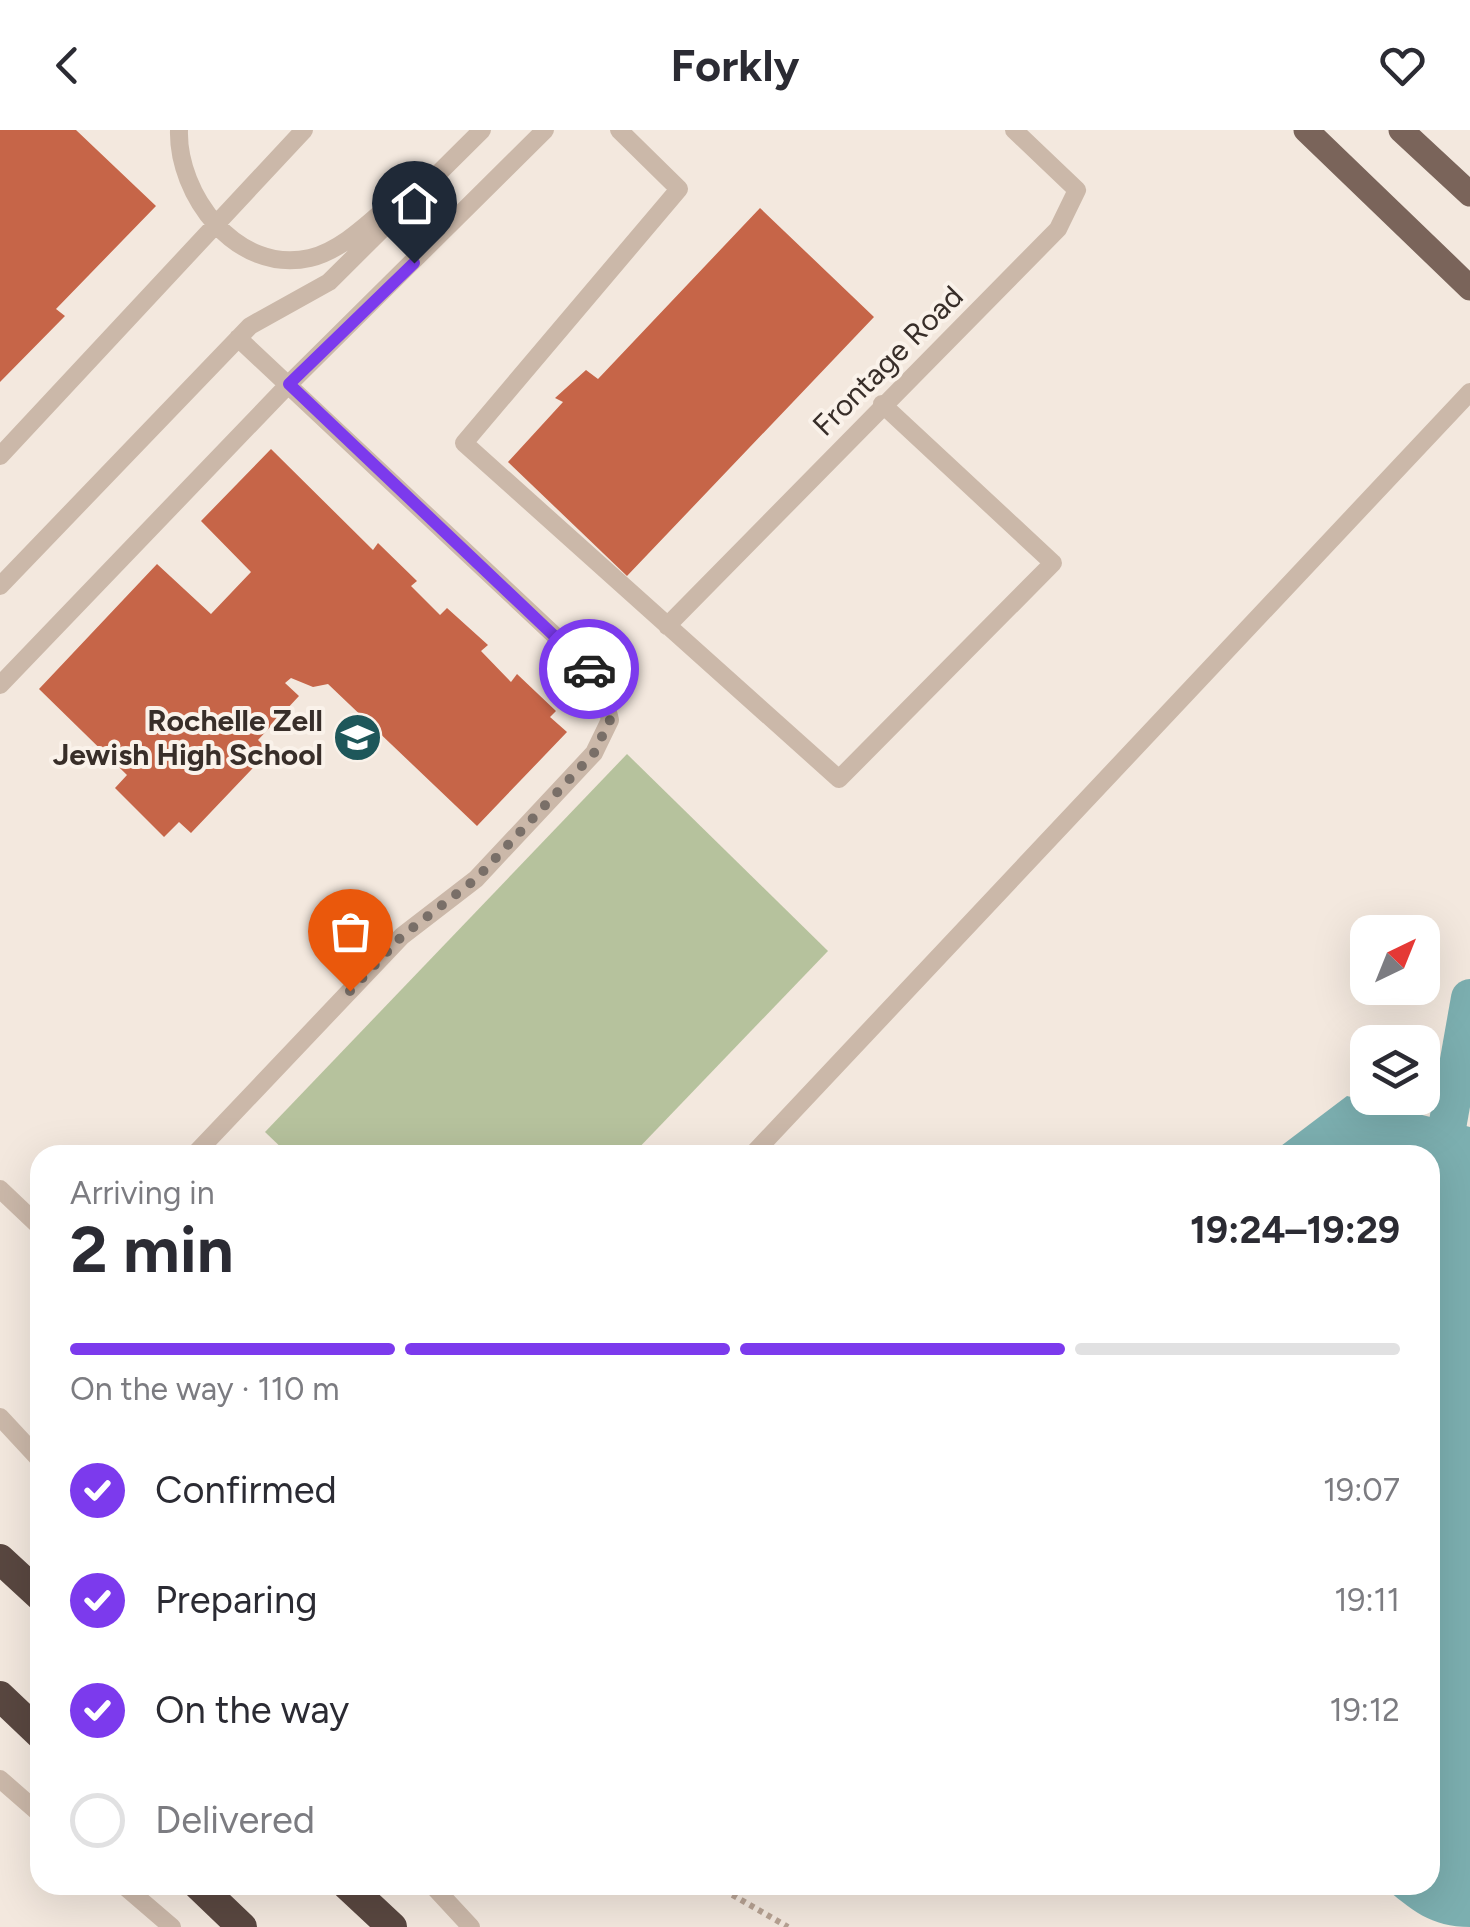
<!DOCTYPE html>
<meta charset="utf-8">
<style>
:root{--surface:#fff;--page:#f7f7f7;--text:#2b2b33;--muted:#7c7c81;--line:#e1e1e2;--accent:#7c3aed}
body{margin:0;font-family:Figtree,sans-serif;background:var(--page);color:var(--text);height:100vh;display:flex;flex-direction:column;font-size:38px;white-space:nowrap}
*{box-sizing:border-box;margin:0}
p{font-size:32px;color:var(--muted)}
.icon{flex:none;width:55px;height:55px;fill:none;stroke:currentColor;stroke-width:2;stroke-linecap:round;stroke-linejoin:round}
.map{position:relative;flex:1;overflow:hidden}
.side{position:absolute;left:30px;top:1015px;width:1410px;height:750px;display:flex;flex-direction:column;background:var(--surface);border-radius:30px;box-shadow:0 10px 40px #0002}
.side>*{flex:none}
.needle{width:65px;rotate:43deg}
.buttons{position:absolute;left:1350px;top:785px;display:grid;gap:20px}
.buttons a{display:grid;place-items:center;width:90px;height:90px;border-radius:20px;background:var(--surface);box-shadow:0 10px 40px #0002;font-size:50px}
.pin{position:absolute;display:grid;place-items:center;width:85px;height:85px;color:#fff;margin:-102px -42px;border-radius:50% 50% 50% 0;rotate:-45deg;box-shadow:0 0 10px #0007}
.pin .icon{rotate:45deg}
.courier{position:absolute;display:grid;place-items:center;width:100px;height:100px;margin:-50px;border:8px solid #7c3aed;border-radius:50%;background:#fff;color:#222;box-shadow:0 2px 12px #0007}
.summary em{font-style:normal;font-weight:700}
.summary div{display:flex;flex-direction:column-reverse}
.summary{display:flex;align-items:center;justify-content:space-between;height:170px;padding:0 40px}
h1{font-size:65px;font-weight:700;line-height:75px}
.bar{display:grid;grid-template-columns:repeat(4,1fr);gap:15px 10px;align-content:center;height:120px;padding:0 40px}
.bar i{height:12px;border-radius:8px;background:var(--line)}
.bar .on{background:var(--accent)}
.bar p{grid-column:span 4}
ol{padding:0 40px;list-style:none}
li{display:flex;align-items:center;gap:30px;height:110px}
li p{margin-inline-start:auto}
li .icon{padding:10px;border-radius:50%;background:var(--accent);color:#fff;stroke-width:4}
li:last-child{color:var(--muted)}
li i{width:55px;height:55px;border:5px solid var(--line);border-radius:50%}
header{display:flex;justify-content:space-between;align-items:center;height:130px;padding:0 40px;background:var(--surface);font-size:45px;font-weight:700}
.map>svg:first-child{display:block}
.green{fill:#b6c29d}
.water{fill:#7cafb0}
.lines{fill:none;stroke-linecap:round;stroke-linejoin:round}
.canal{stroke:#7cafb0;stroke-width:38}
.building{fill:#c66548}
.path{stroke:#b7a293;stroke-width:6;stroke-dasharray:5 5;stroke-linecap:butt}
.service{stroke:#cbb8a9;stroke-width:18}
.primary{stroke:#7a645a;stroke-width:25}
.motorway{stroke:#594740;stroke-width:30}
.done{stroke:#796f68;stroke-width:10;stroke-dasharray:0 18}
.route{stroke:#7c3aed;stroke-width:12}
.labels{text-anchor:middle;stroke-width:8;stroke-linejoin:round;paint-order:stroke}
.street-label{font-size:30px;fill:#382e29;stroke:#faf2ea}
.poi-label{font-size:30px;font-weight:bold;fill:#382e29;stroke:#faf2ea;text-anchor:end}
</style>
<header><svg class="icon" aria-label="back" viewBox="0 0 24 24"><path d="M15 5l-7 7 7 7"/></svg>Forkly<svg class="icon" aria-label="heart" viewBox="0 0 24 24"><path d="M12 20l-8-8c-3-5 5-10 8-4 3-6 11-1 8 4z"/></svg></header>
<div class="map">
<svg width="1470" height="1797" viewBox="0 0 1470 1797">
<rect width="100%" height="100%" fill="#f3e8de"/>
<path class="green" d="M627,624l201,197 -196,204h-343l-24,-23z"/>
<path class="water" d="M1347,966l123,31v800c-39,0 -59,-17 -88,-42h48v-730h-161z"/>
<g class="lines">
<path class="canal" d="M1442,1026l28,-158"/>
</g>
<path class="building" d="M0,0h76l80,76 -100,103 9,7 -65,66z
M760,78l114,109 -247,259 -119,-114 55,-60 -8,-4 31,-28 12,9z
M271,319l102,101 5,-7 39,38 -6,5 29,29 7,-7 41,37 -7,6 30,31 6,-8 39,37 -6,6 17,15 -90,94 -149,-142 -15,3 -22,-9 -6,5 14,13 -41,44 11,11 -78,82 -12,-11 -15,15 -49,-49 12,-13 -88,-86 118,-125 54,50 40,-42 -50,-51z"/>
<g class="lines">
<path class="path" d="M715,1755l73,42"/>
<path class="service" d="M179,0c-2,64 57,145 131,128 35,-8 66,-43 94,-65
M619,0l60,59 -215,254 375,336 214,-216 -171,-159
M0,326l304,-326
M0,456l250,-260 79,-44 153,-152
M667,496l391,-397 19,-39 -63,-60
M0,555l289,-301 256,-254
M194,1025l208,-219 74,-57 118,-126 16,-33 -10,-39 -17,-19 -345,-324
M752,1025l718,-763
M0,1059l40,38
M0,1287l40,43
M0,1649l40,35
M123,1755l49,42
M432,1755l39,42"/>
<path class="primary" d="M1306,0l164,158
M1401,0l69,64"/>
<path class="motorway" d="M0,1429l40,37
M0,1566l40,38
M198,1755l44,42
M347,1755l45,42"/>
</g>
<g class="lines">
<path class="done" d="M350,861l52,-55 74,-57 118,-126 16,-33 -10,-39 -11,-12"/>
<path class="route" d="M414,133l-125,121 300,285"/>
</g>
<defs>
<symbol id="school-disc" viewBox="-11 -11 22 22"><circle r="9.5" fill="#1e575a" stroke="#faf2ea"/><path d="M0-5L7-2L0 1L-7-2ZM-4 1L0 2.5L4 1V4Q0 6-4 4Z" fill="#fff"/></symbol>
</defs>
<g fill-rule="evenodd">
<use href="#school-disc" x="330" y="580" width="55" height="55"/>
</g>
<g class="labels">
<g class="street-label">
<text transform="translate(888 231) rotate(-45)" y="10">Frontage Road</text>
</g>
<g class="poi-label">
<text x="323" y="601">Rochelle Zell<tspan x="323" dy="34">Jewish High School</tspan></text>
</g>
</g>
</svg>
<div class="buttons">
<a><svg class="needle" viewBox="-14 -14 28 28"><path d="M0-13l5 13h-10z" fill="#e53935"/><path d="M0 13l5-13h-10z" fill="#7c7c81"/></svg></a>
<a><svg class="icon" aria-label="layers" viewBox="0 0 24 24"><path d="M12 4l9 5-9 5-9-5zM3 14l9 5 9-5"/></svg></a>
</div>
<div class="pin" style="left:350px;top:861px;background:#ea580c"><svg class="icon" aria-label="bag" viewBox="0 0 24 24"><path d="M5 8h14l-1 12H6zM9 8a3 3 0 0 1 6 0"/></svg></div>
<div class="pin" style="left:414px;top:133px;background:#1f2937"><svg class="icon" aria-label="home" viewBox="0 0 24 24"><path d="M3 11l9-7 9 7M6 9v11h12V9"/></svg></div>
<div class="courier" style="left:589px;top:539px"><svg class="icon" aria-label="car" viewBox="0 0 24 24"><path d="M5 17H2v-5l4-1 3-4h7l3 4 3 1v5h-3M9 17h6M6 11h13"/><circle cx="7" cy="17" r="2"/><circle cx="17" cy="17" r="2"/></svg></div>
<section class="side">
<div class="summary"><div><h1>2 min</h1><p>Arriving in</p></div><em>19:24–19:29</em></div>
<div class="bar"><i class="on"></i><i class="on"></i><i class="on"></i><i></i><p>On the way · 110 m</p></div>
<ol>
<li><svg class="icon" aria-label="check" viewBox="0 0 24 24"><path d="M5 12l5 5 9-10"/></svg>Confirmed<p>19:07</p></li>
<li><svg class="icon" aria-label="check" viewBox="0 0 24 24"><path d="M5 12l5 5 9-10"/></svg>Preparing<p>19:11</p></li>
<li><svg class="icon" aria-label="check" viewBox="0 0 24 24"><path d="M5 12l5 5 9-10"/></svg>On the way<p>19:12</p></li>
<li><i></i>Delivered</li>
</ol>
</section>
</div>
